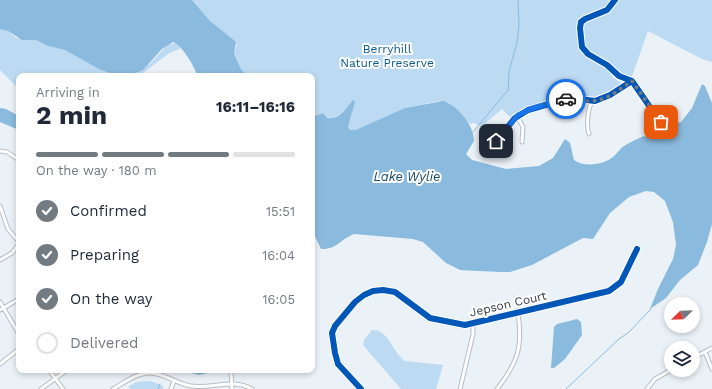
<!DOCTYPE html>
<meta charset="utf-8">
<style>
:root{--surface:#fff;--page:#f2f2f3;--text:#1f2937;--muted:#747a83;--line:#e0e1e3;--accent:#737b82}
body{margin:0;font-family:"Work Sans",sans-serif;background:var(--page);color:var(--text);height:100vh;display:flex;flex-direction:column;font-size:15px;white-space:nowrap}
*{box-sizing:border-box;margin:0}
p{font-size:13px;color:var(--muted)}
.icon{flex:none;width:22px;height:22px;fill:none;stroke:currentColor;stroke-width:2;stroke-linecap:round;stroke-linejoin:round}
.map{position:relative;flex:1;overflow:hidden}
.panel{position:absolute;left:16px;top:73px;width:299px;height:300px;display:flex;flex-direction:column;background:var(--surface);border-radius:8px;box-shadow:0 2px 6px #0003}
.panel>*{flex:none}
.needle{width:26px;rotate:247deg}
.tools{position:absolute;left:664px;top:297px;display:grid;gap:8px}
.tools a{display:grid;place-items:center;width:36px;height:36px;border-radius:50%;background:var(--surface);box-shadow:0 2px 6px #0003;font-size:20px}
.pin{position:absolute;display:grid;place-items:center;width:34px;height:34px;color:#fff;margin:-17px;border-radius:8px;box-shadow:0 2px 6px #0006}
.courier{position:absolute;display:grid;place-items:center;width:40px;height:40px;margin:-20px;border:3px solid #1a73e8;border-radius:50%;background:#fff;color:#222;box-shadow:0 1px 5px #0007}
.overview em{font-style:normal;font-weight:700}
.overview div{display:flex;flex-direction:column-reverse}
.overview{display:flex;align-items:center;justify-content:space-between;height:68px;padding:0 20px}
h1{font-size:26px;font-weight:700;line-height:30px}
.bar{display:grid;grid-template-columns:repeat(4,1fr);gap:6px 4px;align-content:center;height:48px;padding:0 20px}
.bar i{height:5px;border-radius:3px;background:var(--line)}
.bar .selected{background:var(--accent)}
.bar p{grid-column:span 4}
ol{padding:0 20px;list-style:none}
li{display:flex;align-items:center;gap:12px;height:44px}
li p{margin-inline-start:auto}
li .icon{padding:4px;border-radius:50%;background:var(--accent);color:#fff;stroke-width:4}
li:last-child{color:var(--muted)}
li i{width:22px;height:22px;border:2px solid var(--line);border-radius:50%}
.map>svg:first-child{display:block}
.green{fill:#bcdaf2}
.water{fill:#8abade}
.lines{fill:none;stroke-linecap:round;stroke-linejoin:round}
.stream{stroke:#8abade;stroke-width:1}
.minor-casing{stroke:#b7bec4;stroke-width:5}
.minor{stroke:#fcfdfe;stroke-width:3}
.cycleway-casing{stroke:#fff;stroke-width:8}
.cycleway{stroke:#0057b8;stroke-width:6}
.done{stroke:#737b82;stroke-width:4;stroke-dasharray:0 7.2}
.route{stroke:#1a73e8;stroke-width:5}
.labels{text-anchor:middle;stroke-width:4;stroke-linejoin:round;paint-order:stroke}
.park-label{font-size:12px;fill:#0d5c8b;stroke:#fff}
.street-label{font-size:12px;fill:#333c43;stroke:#fff}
.water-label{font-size:13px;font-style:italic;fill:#154769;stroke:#fff}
</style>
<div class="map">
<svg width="712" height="389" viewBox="0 0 712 389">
<rect width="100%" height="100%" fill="#eaf1f7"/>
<path class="green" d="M192,0h520v62l-10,-3 -54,-28 -17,48 -22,-4 12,8v3c-8,6 -18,13 -27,14 -7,0 -13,-3 -19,-3 -18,-1 -49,11 -63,22l-10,-10 -20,17 -8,-3 -4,1 -18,-18 -12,-5 -35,7 -39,19 -9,3h-7l-3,-7 4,-6 1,-16c-6,8 -13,18 -25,17l-4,-5 -11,4v-41h-64l-7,-7 -7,-15 3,-10 -27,-23z
M0,29l8,2 8,7 20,2 12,6 17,4 43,23 24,1 18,-10 17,-19 9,-2 5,5 -13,6 -29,22h-120v13l-19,-19z
M372,330c17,-1 21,24 33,31l38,4 -7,24h-35l-38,-44 1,-5z
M151,381l12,5v3h-32l-3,-2 8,-5z"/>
<path class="water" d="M0,0h192l18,21 26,21 -2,12 7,15 7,7h-51c-1,-8 -16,-32 -24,-34l-11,7 -19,21 -13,5 -13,1 -18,-7 -34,-19 -17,-4 -12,-6h-14l-14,-9 -8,-2z
M702,84l3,2 7,17v121l-5,18 -9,23 -18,15 -14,18 -16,11 8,-20 15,-30 3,-14 -3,-23 -8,-21 -11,-9 -8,-1 -17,6 -19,16 -17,26 -10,-1 -51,27 -22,7h-10l-40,-2 -14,-7 -23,-21 -10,-3 -59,-5c-13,5 -18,16 -33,15l-9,-19v-113l11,-4 4,5c13,2 19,-10 26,-18l2,2 -7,24 2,4h6l49,-22 38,-7c15,5 31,24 31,40l-8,13 6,6 34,9 33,-3 14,-8 12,-19 5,4 4,17c9,7 27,5 36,-1 6,-3 9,-10 14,-13 6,-4 13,-7 20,-10l2,1 12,-5 11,-7 12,-3 11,-14z
M0,108l6,1 13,7v14l-19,-8z
M577,319l4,3 1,13 -17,24 -11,9h-3l3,-41 3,-3z
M193,370h28l-22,5 -8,-2z"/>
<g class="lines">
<path class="stream" d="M473,132l35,-42 1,-18 8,-30 2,-18 -1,-24
M158,389l2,-5
M566,389l53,-50 10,-7 22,-23"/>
<defs>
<path id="minor" d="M615,0l-8,10 -22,9 -4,3 -1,6 2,19 6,7 19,11 12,11 13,5 29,42
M517,116l6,11 -1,15
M589,134c-3,-9 -1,-25 3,-33
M496,141l19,-23 13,-8 42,-12 25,3 15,-6 22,-14
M0,151l7,1 12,8
M0,206l8,23 11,13
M0,260l12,-7 7,-9
M0,302l19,32
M0,310l19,-11
M705,352l7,17
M693,358l19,-10
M0,364l19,-15
M49,370l14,19
M231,370l1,19
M41,389l26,-19
M113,389c11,-6 23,-16 37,-16 14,0 27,11 41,13 22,3 41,-8 61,3
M171,389l3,-8
M361,389l-23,-25 -3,-11 -3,-20 3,-7 20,-24 9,-7 9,-4 10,-1 12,2 35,26 35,7 144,-34 12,-9 16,-33
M460,389l13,-55v-10
M497,389c21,-27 26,-42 21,-76
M647,389l8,-10 16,-9"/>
</defs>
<use href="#minor" class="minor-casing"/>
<use href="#minor" class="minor"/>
<defs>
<path id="cycleway" d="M615,0l-8,10 -22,9 -4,3 -1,6 2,19 6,7 19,11 12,11 13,5 29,42
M496,141l19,-23 13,-8 42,-12 25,3 15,-6 22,-14
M361,389l-23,-25 -3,-11 -3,-20 3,-7 20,-24 9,-7 9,-4 10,-1 12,2 35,26 35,7 144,-34 12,-9 16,-33"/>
</defs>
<use href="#cycleway" class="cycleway-casing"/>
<use href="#cycleway" class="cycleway"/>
</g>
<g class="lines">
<path class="done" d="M566,99c11,-2 16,3 26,2 14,0 28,-12 40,-20l29,41"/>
<path class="route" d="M496,141l22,-26 15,-7 33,-9"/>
</g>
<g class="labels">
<g class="park-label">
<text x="387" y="53">Berryhill<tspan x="387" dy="14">Nature Preserve</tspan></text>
</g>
<g class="street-label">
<text transform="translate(508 304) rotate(-13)" y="4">Jepson Court</text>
</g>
<g class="water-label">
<text x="407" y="181">Lake Wylie</text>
</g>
</g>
</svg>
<div class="tools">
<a><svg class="needle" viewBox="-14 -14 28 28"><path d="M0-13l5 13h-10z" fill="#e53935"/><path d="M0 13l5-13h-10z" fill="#747a83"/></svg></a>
<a><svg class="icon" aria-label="layers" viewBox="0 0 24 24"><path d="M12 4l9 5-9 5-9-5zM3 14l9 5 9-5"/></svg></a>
</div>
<div class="pin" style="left:661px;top:122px;background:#ea580c"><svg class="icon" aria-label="bag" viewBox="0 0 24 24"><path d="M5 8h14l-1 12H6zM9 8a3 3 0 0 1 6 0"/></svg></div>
<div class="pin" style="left:496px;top:141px;background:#1f2937"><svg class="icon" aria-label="home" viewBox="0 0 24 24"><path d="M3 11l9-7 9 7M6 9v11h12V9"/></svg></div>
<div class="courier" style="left:566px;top:99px"><svg class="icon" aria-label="car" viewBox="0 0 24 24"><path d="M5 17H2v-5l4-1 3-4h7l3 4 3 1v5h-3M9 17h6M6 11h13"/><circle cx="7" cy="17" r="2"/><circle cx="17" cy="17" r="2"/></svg></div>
<section class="panel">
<div class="overview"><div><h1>2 min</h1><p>Arriving in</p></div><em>16:11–16:16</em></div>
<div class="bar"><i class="selected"></i><i class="selected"></i><i class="selected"></i><i></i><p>On the way · 180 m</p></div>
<ol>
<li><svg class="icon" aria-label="check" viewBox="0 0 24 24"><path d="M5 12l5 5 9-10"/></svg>Confirmed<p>15:51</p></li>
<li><svg class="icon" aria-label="check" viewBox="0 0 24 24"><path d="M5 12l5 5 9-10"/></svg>Preparing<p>16:04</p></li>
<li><svg class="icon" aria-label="check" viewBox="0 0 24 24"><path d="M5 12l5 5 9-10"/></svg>On the way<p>16:05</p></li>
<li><i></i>Delivered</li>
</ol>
</section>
</div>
